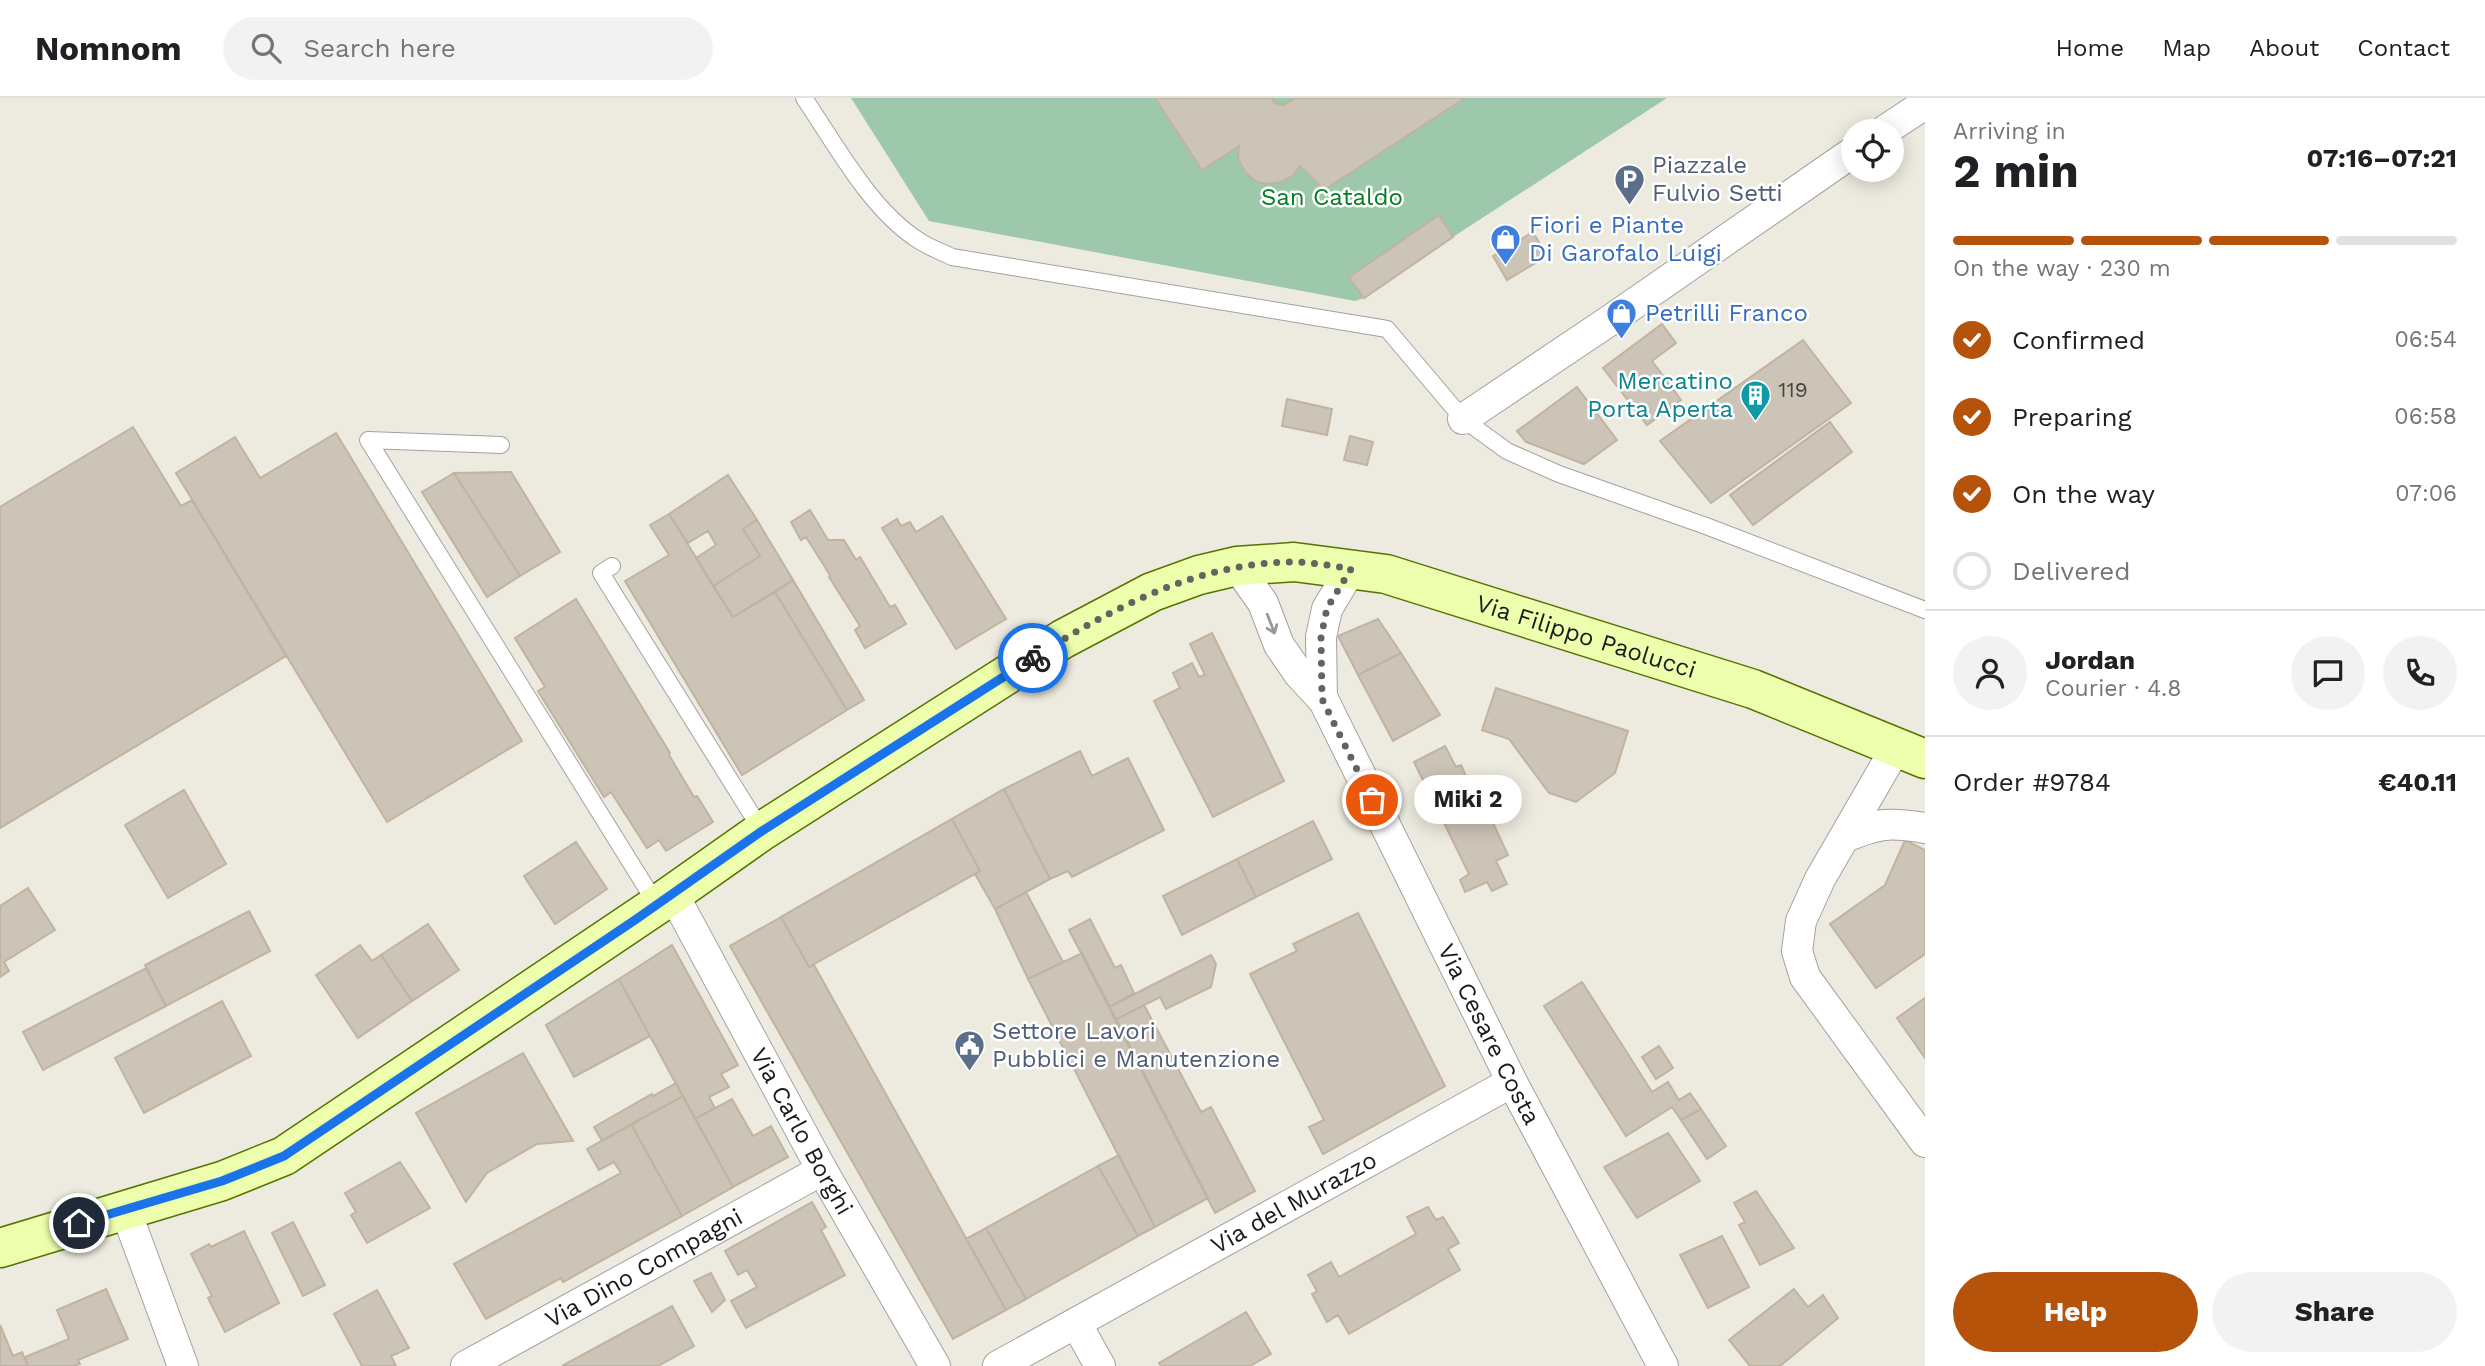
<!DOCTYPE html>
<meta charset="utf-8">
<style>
:root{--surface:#fff;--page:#f2f2f2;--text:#202124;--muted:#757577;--line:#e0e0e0;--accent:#b45309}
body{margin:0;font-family:"Work Sans",sans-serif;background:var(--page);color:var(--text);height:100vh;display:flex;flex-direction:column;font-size:26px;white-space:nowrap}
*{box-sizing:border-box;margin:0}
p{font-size:23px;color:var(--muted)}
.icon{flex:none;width:38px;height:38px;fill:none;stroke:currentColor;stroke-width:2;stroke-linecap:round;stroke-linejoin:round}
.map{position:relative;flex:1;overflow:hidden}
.sheet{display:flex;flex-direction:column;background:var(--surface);width:560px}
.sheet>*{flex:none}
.fabs{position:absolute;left:1841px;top:21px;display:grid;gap:14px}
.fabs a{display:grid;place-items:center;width:63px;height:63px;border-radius:50%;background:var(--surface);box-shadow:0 4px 18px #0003;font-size:35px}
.pin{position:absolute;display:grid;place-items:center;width:60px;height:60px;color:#fff;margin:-30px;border:4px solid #fff;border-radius:50%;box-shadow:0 2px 7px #0007}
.courier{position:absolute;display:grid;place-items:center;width:70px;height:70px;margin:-35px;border:5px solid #1a73e8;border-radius:50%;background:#fff;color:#222;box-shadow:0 2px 9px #0007}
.bubble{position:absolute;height:49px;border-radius:24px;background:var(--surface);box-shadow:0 4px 18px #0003;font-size:23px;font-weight:700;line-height:49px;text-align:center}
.headline em{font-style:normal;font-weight:700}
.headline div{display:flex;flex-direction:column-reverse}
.headline{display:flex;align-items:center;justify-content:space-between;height:119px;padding:0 28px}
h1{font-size:46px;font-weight:700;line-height:52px}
.bar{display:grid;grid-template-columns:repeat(4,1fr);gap:10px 7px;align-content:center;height:84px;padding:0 28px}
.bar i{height:9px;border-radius:5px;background:var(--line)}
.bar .on{background:var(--accent)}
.bar p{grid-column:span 4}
.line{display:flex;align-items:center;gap:18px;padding:0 28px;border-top:2px solid var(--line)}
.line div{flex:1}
.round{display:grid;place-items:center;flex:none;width:74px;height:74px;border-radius:37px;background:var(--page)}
ol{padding:0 28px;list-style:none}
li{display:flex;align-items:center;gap:21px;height:77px}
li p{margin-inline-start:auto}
li .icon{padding:7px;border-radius:50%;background:var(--accent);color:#fff;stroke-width:4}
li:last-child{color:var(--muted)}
li i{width:38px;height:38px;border:4px solid var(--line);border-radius:50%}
.primary-button{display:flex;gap:14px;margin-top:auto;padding:14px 28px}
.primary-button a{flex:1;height:80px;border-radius:42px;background:var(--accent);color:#fff;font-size:28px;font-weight:700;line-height:80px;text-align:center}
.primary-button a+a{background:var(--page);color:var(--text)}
header{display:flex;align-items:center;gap:42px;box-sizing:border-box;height:98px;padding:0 35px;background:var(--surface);border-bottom:2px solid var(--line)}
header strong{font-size:33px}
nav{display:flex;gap:38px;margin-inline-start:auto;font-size:24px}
.search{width:490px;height:63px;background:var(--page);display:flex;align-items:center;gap:18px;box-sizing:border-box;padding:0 24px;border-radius:38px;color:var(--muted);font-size:26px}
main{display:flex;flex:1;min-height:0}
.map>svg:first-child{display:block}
.cemetery{fill:#9ec8ab}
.building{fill:#cdc4b8;stroke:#c0b3a0;stroke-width:2}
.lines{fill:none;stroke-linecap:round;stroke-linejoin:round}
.lane-casing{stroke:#a1a1a1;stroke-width:18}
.street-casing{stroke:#a1a1a1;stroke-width:32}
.secondary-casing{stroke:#557300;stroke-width:41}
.lane{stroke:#fff;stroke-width:16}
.street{stroke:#fff;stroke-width:30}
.secondary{stroke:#edfeac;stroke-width:38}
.oneway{stroke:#989898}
.done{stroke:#64635f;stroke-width:7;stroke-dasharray:0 12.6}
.route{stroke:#1a73e8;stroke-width:9}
.labels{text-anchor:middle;stroke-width:5;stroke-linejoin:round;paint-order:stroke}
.number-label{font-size:21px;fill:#474442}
.service-label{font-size:24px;fill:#4e5e75;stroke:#fff;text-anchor:start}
.park-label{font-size:24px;fill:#037e20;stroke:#fff}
.shop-label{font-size:24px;fill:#366cbe;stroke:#fff;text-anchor:start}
.culture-label{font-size:24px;fill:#0d838f;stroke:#fff;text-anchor:end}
.street-label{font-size:24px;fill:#1a1a1a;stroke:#fff}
</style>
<header>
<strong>Nomnom</strong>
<div class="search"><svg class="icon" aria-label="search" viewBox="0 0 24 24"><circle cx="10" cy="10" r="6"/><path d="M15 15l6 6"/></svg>Search here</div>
<nav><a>Home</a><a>Map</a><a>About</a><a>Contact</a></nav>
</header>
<main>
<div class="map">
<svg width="1925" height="1268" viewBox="0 0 1925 1268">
<rect width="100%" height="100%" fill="#edebdf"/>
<path class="cemetery" d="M851,0h816l-214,139 -89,61 -9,3 -426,-80z"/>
<path class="building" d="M1155,0h117l2,5 10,2 11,-7h170l-141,92 -24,-24 -7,10 -12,6 -12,2 -12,-2 -9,-7 -6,-8 -4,-10 1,-11 -37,24z
M1439,117l14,22 -89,61 -15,-21z
M1533,134l14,24 -40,24 -14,-24z
M1662,226l14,19 -24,18 29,39 -34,25 -44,-57z
M1803,242l48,63 -140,100 -51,-62z
M1577,289l40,53 -33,24 -58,-22 -9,-11z
M1287,301l45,10 -5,26 -45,-9z
M1830,324l22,30 -99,73 -23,-30z
M133,329l48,79 11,-6 94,156 -286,172v-321z
M336,335l186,308 -135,81 -211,-349 59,-36 25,41z
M1350,338l23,6 -6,23 -23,-5z
M511,374l49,80 -40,24 -66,-103z
M454,375l66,103 -33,21 -65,-105z
M728,377l29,45 -14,9 17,27 -47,30 -17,-28 20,-13 -8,-14 -20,12 -19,-29z
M810,412l18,30h16l12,20 4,-3 30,50 5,-2 11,19 -41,24 -10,-18 5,-4 -31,-49 1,-2 -24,-38 -5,3 -10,-18z
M669,416l64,103 42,-25 72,118 -105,65 -117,-194 44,-26 -19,-30z
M942,418l64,103 -50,30 -74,-121 15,-9 4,7 9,-4 6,10z
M757,422l36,60 -60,37 -20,-31 47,-30 -17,-27z
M793,482l71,120 -17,10 -72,-118z
M576,501l94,154 -1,2 25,42 3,-1 16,26 -47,29 -7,-11 -12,8 -36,-56 -7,5 -66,-106 7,-4 -30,-49z
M1378,521l23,34 -43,22 -20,-39z
M1212,535l72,148 -71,36 -59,-116 26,-13 -7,-15 19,-10 7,14 6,-2 -15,-31z
M1401,555l39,62 -47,26 -35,-66z
M1496,590l132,43 -13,42 -39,29 -27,-9 -40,-54 -27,-9z
M1445,648l11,21 5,-2 8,18 4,-3 35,75 -12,6 11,23 -15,7 -5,-9 -22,10 -5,-12 9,-6 -55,-112z
M1080,653l12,25 36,-18 36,72 -92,47 -4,-6 -18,8 -46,-90z
M1004,691l46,90 -55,30 -20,-35 5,-3 -28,-52z
M184,692l42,74 -58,34 -43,-73z
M952,721l28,52 -171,96 -28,-50z
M1313,723l19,38 -76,38 -19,-38z
M1905,742l20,10v104l-49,34 -46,-64 55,-39z
M576,744l31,47 -52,35 -31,-48z
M1237,761l19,38 -74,38 -19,-39z
M28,790l27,42 -51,32 5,9 -9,6v-71z
M1026,794l37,70 -35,17 -33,-70z
M249,813l21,40 -104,55 -21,-41z
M1358,815l87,173 -122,68 -14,-27 15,-7 -74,-146 47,-23 -4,-7z
M781,819l28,50 5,-2 192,345 -53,29 -223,-393z
M1090,821l25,49 6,-3 13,28 -25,14 -40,-77z
M428,826l31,46 -47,31 -31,-46z
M360,847l12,16 9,-6 31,46 -54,37 -42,-63z
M672,847l66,120 -17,9 8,13 -20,10 6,11 -20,11 -76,-140z
M1082,855l126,245 -53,29 -127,-248z
M1211,857l5,9 -5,23 -45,22 -6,-12 -45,23 -6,-13z
M146,870l20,38 -123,64 -20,-38z
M619,881l31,57 -76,41 -28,-52z
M1582,884l70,110 16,-10 11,18 11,-7 11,16 -20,11 -9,-13 -46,29 -82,-130z
M1925,900v60l-28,-40z
M222,903l29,55 -107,57 -29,-55z
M1144,907l57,107 10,-5 44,84 -40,22 -100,-193z
M1659,948l14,22 -17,11 -14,-22z
M523,955l50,88 -36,3 -50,29 -21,29 -50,-89z
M676,985l7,13 -81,45 -8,-14 58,-33 1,2z
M683,998l50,91 -51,29 -51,-92z
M732,1001l21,37 18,-10 17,31 -55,30 -38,-68z
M1701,1011l25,37 -19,13 -26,-39z
M631,1026l51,92 -119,66 -2,-4 -75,41 -32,-55 167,-91 -7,-11 -15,8 -12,-21z
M1668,1035l32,48 -63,37 -33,-51z
M1119,1057l36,72 -17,9 -40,-70z
M400,1064l30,46 -63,35 -16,-28 5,-3 -11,-19z
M1098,1068l40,70 -112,63 -40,-71z
M1756,1093l38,57 -34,17 -21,-40 6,-3 -11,-19z
M812,1104l14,25 -5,3 24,45 -99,53 -15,-27 26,-14 -10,-17 -9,5 -13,-24z
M1428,1109l8,13 7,-3 16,26 -11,6 12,21 -111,64 -11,-19 -11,7 -15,-28 5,-3 -9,-16 23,-13 8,15 77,-43 -9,-17z
M293,1124l32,63 -22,11 -31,-63z
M986,1130l40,71 -20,11 -40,-71z
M244,1133l35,72 -54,29 -17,-34 4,-2 -21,-42 18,-10 2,3z
M1722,1138l27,51 -41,21 -28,-53z
M711,1175l14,27 -13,12 -18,-31z
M106,1191l22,50 -50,21 2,4 -6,2h-46l-3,-9 44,-18 -12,-29z
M1794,1191l14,18 15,-12 15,23 -58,48h-30l-21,-26z
M377,1192l32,58 -18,8 5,10h-34l-28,-52z
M672,1208l22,40 -36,20h-96z
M1246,1214l25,42 -21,12h-89l-2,-3z
M0,1227l13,31 9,-4 6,14h-28z"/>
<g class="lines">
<defs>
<path id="lane" d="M804,0c32,47 66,111 114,142 10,7 22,11 34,17l435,72 76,90 44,32 52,23 147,52 219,84
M501,347l-133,-5 289,465
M612,468l-11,7 161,258"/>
<g id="street">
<path d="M1884,33l41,-27"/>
<path d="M1463,321l146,-98 244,-169"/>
<path id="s1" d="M1237,468l26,37 16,42 20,29 25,27 188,381 151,284"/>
<path d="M1322,601l-1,-62 6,-28 24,-40"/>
<path d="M1897,648l-77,133 -19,42 -4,30 8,26 120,165"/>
<path d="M1845,739c34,-14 44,-15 80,-9"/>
<path id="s2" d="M673,796l149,276 113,196"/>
<path d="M125,1111l58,157"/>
<path d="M1076,1225l24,43"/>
<path id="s3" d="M466,1268l356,-196"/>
<path id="s4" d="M998,1268l514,-284"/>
</g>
<g id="secondary">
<path id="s5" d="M0,1150l222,-67 62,-25 373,-251 105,-74 301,-192 89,-47 47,-17 38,-9 57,-4 92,12 367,115 172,70"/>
</g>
</defs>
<use href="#lane" class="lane-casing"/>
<use href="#street" class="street-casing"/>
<use href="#secondary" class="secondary-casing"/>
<use href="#lane" class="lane"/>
<use href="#street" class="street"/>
<use href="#secondary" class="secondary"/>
</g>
<defs><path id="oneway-shaft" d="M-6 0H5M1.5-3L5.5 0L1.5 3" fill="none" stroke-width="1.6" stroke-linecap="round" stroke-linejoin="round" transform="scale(1.75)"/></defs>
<use class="oneway" href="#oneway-shaft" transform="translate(1271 526) rotate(69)"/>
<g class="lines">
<path class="done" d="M1033,560c79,-50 164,-95 259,-96 20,0 40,4 59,7l-24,39 -6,29 1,62 50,101"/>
<path class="route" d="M79,1125l143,-42 62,-25 351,-236 127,-89 271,-173"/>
</g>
<defs>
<symbol id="parking-pin" viewBox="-11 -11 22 30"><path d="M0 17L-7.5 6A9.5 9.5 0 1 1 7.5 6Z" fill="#5c6f8a" stroke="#fff"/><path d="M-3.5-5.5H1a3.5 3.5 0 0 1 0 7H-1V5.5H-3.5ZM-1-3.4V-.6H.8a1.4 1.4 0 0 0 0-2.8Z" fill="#fff"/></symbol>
<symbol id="shop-pin" viewBox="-11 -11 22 30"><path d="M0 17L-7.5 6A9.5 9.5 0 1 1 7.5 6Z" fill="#3f7fe0" stroke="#fff"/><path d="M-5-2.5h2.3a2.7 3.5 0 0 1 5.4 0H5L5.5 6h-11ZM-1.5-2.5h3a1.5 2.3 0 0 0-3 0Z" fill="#fff"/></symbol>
<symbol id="building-pin" viewBox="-11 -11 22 30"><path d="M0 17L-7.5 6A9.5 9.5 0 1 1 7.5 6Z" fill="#0f9aa8" stroke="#fff"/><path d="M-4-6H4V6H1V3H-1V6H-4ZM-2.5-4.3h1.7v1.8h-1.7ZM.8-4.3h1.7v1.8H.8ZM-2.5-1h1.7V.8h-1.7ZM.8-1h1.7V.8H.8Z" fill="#fff"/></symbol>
<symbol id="civic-pin" viewBox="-11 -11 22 30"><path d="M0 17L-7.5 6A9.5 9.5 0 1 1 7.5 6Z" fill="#5c6f8a" stroke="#fff"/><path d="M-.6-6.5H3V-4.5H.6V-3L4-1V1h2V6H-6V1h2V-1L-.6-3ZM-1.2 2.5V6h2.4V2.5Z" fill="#fff"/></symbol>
</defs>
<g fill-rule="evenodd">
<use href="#parking-pin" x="1612" y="64" width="35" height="47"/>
<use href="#shop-pin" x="1488" y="124" width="35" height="47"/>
<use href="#shop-pin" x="1604" y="198" width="35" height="47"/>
<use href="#building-pin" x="1738" y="280" width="35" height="47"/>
<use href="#civic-pin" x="952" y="930" width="35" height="47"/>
</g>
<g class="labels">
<g class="number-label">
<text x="1793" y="299">119</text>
</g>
<g class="service-label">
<text x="1652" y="75">Piazzale<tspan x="1652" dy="28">Fulvio Setti</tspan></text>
<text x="992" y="941">Settore Lavori<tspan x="992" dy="28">Pubblici e Manutenzione</tspan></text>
</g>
<g class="park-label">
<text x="1332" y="107">San Cataldo</text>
</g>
<g class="shop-label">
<text x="1529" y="135">Fiori e Piante<tspan x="1529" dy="28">Di Garofalo Luigi</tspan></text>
<text x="1645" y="223">Petrilli Franco</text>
</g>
<g class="culture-label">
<text x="1733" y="291">Mercatino<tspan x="1733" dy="28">Porta Aperta</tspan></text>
</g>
<g class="street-label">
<text dy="8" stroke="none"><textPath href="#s5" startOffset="1783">Via Filippo Paolucci</textPath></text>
<text dy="8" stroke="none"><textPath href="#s1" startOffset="534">Via Cesare Costa</textPath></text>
<text dy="8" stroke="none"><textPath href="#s2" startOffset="270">Via Carlo Borghi</textPath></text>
<text dy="8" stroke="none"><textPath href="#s4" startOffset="338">Via del Murazzo</textPath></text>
<text dy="8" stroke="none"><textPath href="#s3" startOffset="203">Via Dino Compagni</textPath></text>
</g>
</g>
</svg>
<div class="fabs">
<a><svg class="icon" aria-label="locate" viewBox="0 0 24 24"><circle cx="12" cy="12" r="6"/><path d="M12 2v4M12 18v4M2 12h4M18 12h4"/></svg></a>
</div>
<div class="pin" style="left:1372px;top:702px;background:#ea580c"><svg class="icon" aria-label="bag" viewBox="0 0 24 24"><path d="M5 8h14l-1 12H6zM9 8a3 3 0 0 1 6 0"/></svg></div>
<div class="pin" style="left:79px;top:1125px;background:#1f2937"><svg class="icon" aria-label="home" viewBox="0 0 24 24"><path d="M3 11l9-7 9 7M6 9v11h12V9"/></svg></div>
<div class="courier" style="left:1033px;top:560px"><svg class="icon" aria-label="bike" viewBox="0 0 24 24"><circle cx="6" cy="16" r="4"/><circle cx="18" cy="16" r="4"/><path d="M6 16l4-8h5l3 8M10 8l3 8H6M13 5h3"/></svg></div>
<div class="bubble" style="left:1414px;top:677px;width:108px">Miki 2</div>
</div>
<section class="sheet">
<div class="headline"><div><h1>2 min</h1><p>Arriving in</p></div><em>07:16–07:21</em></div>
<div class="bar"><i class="on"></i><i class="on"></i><i class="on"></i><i></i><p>On the way · 230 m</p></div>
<ol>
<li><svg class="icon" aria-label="check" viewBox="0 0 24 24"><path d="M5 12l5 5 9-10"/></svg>Confirmed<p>06:54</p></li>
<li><svg class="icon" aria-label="check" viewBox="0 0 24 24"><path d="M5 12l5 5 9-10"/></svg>Preparing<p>06:58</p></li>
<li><svg class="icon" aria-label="check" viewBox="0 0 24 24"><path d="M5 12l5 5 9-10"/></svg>On the way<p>07:06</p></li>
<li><i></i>Delivered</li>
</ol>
<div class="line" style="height:126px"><a class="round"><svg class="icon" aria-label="person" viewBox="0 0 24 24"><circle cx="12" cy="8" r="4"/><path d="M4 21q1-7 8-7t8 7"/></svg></a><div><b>Jordan</b><p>Courier · 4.8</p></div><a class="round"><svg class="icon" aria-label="chat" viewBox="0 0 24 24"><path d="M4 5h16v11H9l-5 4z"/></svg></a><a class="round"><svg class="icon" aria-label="phone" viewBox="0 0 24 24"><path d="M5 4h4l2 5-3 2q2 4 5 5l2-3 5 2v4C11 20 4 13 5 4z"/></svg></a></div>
<div class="line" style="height:91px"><div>Order #9784</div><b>€40.11</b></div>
<div class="primary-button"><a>Help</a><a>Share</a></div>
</section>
</main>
